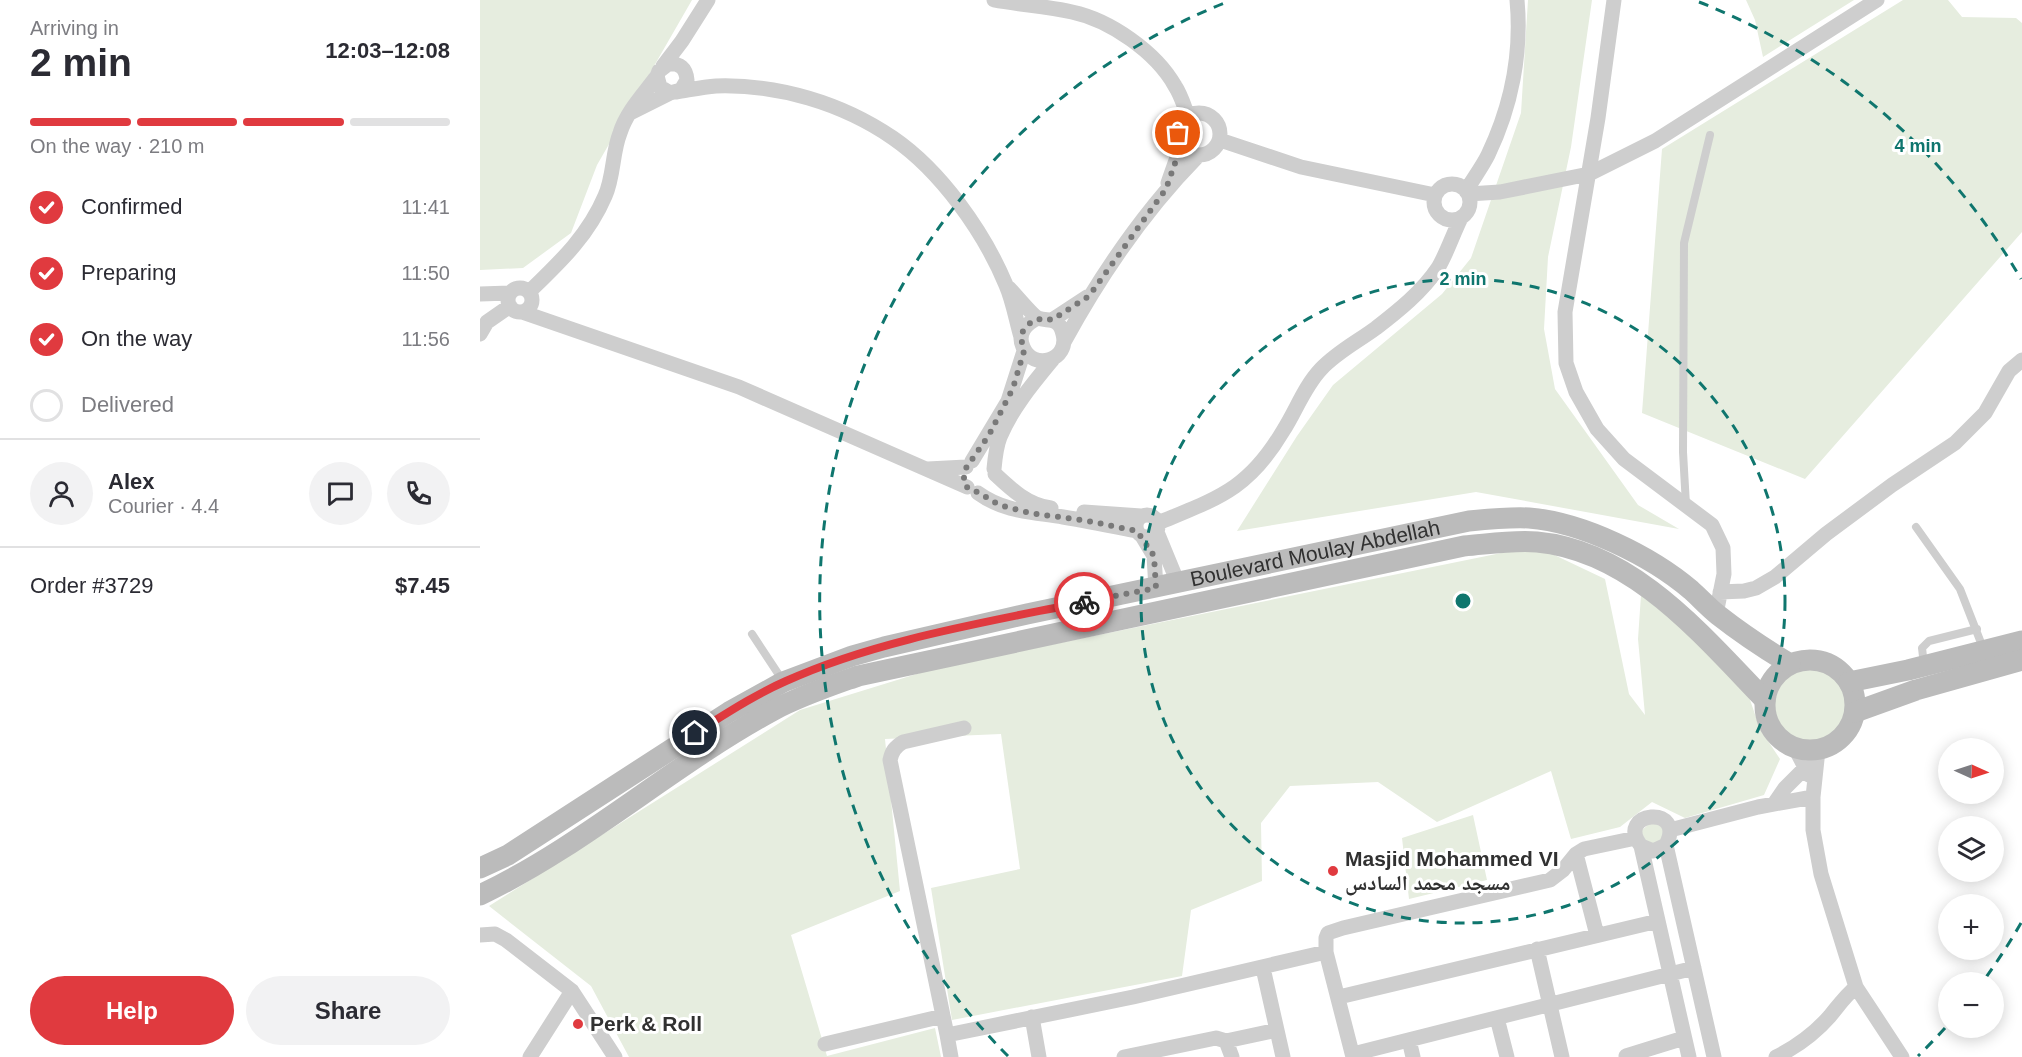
<!DOCTYPE html>
<meta charset="utf-8">
<style>
:root{--surface:#fff;--page:#f2f2f3;--text:#2b2b33;--muted:#7c7c81;--line:#e1e1e2;--accent:#e03a3f}
body{margin:0;font-family:Arial,"Noto Naskh Arabic",sans-serif;background:var(--page);color:var(--text);height:100vh;display:flex;flex-direction:column;font-size:22px;white-space:nowrap}
*{box-sizing:border-box;margin:0}
p{font-size:20px;color:var(--muted)}
.icon{flex:none;width:33px;height:33px;fill:none;stroke:currentColor;stroke-width:2;stroke-linecap:round;stroke-linejoin:round}
.map{position:relative;flex:1;overflow:hidden}
.sheet{display:flex;flex-direction:column;background:var(--surface);width:480px}
.sheet>*{flex:none}
.needle{width:39px;rotate:93deg}
.buttons{position:absolute;left:1458px;top:738px;display:grid;gap:12px}
.buttons a{display:grid;place-items:center;width:66px;height:66px;border-radius:50%;background:var(--surface);box-shadow:0 3px 15px #0003;font-size:30px}
.pin{position:absolute;display:grid;place-items:center;width:51px;height:51px;color:#fff;margin:-26px;border:3px solid #fff;border-radius:50%;box-shadow:0 2px 6px #0007}
.courier{position:absolute;display:grid;place-items:center;width:60px;height:60px;margin:-30px;border:4px solid #e03a3f;border-radius:50%;background:#fff;color:#222;box-shadow:0 2px 8px #0007}
.headline em{font-style:normal;font-weight:800}
.headline div{display:flex;flex-direction:column-reverse}
.headline{display:flex;align-items:center;justify-content:space-between;height:102px;padding:0 30px}
h1{font-size:39px;font-weight:800;line-height:45px}
.bar{display:grid;grid-template-columns:repeat(4,1fr);gap:9px 6px;align-content:center;height:72px;padding:0 30px}
.bar i{height:8px;border-radius:4px;background:var(--line)}
.bar .current{background:var(--accent)}
.bar p{grid-column:span 4}
.line{display:flex;align-items:center;gap:15px;padding:0 30px;border-top:2px solid var(--line)}
.line div{flex:1}
.round{display:grid;place-items:center;flex:none;width:63px;height:63px;border-radius:32px;background:var(--page)}
ol{padding:0 30px;list-style:none}
li{display:flex;align-items:center;gap:18px;height:66px}
li p{margin-inline-start:auto}
li .icon{padding:6px;border-radius:50%;background:var(--accent);color:#fff;stroke-width:4}
li:last-child{color:var(--muted)}
li i{width:33px;height:33px;border:3px solid var(--line);border-radius:50%}
.primary-button{display:flex;gap:12px;margin-top:auto;padding:12px 30px}
.primary-button a{flex:1;height:69px;border-radius:36px;background:var(--accent);color:#fff;font-size:24px;font-weight:800;line-height:69px;text-align:center}
.primary-button a+a{background:var(--page);color:var(--text)}
main{display:flex;flex:1;min-height:0}
.map>svg:first-child{display:block}
.green{fill:#e6eddf}
.lines{fill:none;stroke-linecap:round;stroke-linejoin:round}
.lane{stroke:#cecece;stroke-width:8}
.street{stroke:#cecece;stroke-width:15}
.secondary{stroke:#bbb;stroke-width:21}
.done{stroke:#797979;stroke-width:6;stroke-dasharray:0 10.8}
.route{stroke:#e03a3f;stroke-width:8}
.ring{fill:none;stroke:#0f766e;stroke-width:3;stroke-dasharray:10 8}
.poi-dot{fill:#e03a3f;stroke:#fff;stroke-width:2}
.labels{text-anchor:middle;stroke-width:6;stroke-linejoin:round;paint-order:stroke}
.street-label{font-size:21px;fill:#313131;stroke:#fff}
.poi-label{font-size:21px;font-weight:bold;fill:#313131;stroke:#fff;text-anchor:start}
.centre{fill:#0f766e;stroke:#fff;stroke-width:3}
.ring-label{font-size:18px;text-anchor:middle;font-weight:bold;fill:#0f766e;stroke:#fff;stroke-width:6;stroke-linejoin:round;paint-order:stroke}
</style>
<main>
<section class="sheet">
<div class="headline"><div><h1>2 min</h1><p>Arriving in</p></div><em>12:03–12:08</em></div>
<div class="bar"><i class="current"></i><i class="current"></i><i class="current"></i><i></i><p>On the way · 210 m</p></div>
<ol>
<li><svg class="icon" aria-label="check" viewBox="0 0 24 24"><path d="M5 12l5 5 9-10"/></svg>Confirmed<p>11:41</p></li>
<li><svg class="icon" aria-label="check" viewBox="0 0 24 24"><path d="M5 12l5 5 9-10"/></svg>Preparing<p>11:50</p></li>
<li><svg class="icon" aria-label="check" viewBox="0 0 24 24"><path d="M5 12l5 5 9-10"/></svg>On the way<p>11:56</p></li>
<li><i></i>Delivered</li>
</ol>
<div class="line" style="height:108px"><a class="round"><svg class="icon" aria-label="person" viewBox="0 0 24 24"><circle cx="12" cy="8" r="4"/><path d="M4 21q1-7 8-7t8 7"/></svg></a><div><b>Alex</b><p>Courier · 4.4</p></div><a class="round"><svg class="icon" aria-label="chat" viewBox="0 0 24 24"><path d="M4 5h16v11H9l-5 4z"/></svg></a><a class="round"><svg class="icon" aria-label="phone" viewBox="0 0 24 24"><path d="M5 4h4l2 5-3 2q2 4 5 5l2-3 5 2v4C11 20 4 13 5 4z"/></svg></a></div>
<div class="line" style="height:78px"><div>Order #3729</div><b>$7.45</b></div>
<div class="primary-button"><a>Help</a><a>Share</a></div>
</section>
<div class="map">
<svg width="1542" height="1057" viewBox="0 0 1542 1057">
<rect width="100%" height="100%" fill="#fff"/>
<path class="green" d="M0,0h212l-95,165 -26,68 -48,35 -43,2z
M1048,0h64l-21,147 -23,110 -4,72 11,60 83,116 41,24 -203,-37 -239,39 60,-95 36,-51 109,-91 29,-36 50,-145z
M1266,0h108l-91,57 -8,-37z
M1423,0h45l14,17 54,1 6,5v209l-217,247 -163,-66 20,-264z
M1031,551h35l59,28 24,115 16,21 -7,-76 3,-44 57,45 49,51 13,38 20,30 -16,36 -79,23 -33,-16 -32,25 -49,12 -20,-68 -114,51 -59,-40 -88,4 -29,37 1,58 -71,29 -9,66 -230,44 -21,-132 89,-19 -19,-135 -116,5 15,152 -109,44 36,121 108,-28 6,29h-312l-38,-71 -102,-80 311,-196 136,-42z
M1292 706a37 37 0 1 1 74 0a37 37 0 1 1-74 0Z
M993,815l14,65 -78,19 -7,-61z
M1171,822l12,5 1,13 -16,6 -7,-15z"/>
<g class="lines">
<path class="lane" d="M1206,505l-3,-53 1,-209 26,-108
M1436,527l44,62 23,59
M272,634l31,47
M1444,665l-2,-17 7,-7 48,-12"/>
<path class="street" d="M514,0c26,5 52,6 78,12 38,8 84,40 103,74 6,9 9,20 13,30
M1134,0l-16,118 -33,194 1,51 10,29 21,37 27,30 88,66 11,23 1,26 -8,40
M183,66l19,-25 26,-41
M196,92c13,-2 27,-5 40,-6 62,-2 126,17 177,52 48,33 91,94 113,147 7,16 10,35 15,52
M152,112l38,-19
M698 134a21 21 0 1 1 42 0a21 21 0 1 1-42 0Z
M740,140l81,27 134,28
M688,183l13,-37
M954 202a18 18 0 1 1 36 0a18 18 0 1 1-36 0Z
M986,191c7,-12 16,-24 22,-36 23,-48 34,-102 29,-155
M988,194l32,-2 89,-18 66,-33 222,-141
M28 300a12 12 0 1 1 24 0a12 12 0 1 1-24 0Z
M529,288c5,5 24,28 29,30 10,4 21,-2 25,16 7,26 -30,38 -40,13 -6,-13 3,-24 15,-29
M49,292c31,-30 59,-56 76,-96 9,-20 7,-43 15,-63 7,-22 24,-39 37,-57l2,-5 9,-7c12,-1 18,4 19,16l-6,10 -11,3 -10,-6 -3,-11
M0,294l30,-1
M42,312l217,75 228,100
M572,320l35,-23
M0,334l7,-12 23,-16
M584,342c37,-68 80,-131 134,-186
M492,461l36,-60 16,-50
M448,469l38,-2
M514,469c1,-11 2,-22 6,-32 12,-29 34,-55 53,-78
M515,474c17,16 33,31 56,34
M498,493c26,19 55,19 85,24 25,4 49,9 74,14
M604,512l57,4
M656 526a11 11 0 1 1 22 0a11 11 0 1 1-22 0Z
M678,523c60,-25 90,-33 125,-92 13,-20 21,-44 38,-62 16,-17 36,-27 55,-41 22,-17 46,-36 62,-60 9,-15 15,-34 23,-50
M677,532l21,51
M662,536l12,20 2,32
M1240,592l24,-1 12,-3 19,-11 51,-43 66,-49 63,-42 30,-30 24,-42 13,-11
M1315,748l14,27
M1338,750l-5,47v33l8,44 35,113 46,70
M1294,804l11,-16 20,-20
M1190,830l88,-23 55,-10
M1186,845l-13,6 -12,-5c-27,-35 46,-42 25,-1l48,212
M1161,846l48,211
M1096,854l21,81
M0,935l15,-1 11,6 66,51 43,66
M1057,949l25,108
M783,968l20,89
M859,997l319,-76
M552,1017l7,40
M1017,1018l10,39
M467,1035l-57,-275c2,-9 5,-13 13,-18l61,-14
M929,1040l4,17
M746,1041l51,-11
M345,1044l118,-28
M873,1054l341,-86
M1146,1056l58,-18
M50,1057l42,-66
M471,1057l-4,-22 186,-38 193,-45
M644,1057l92,-19 10,3 6,16
M873,1057l-27,-105v-14l2,-5 15,-5 207,-48 13,-10 13,-16 8,-5 52,-11
M1296,1057c20,-10 40,-25 54,-41 9,-11 16,-21 26,-29"/>
<g class="secondary">
<circle cx="1330" cy="705" r="45"/>
<path d="M1369,682l59,-12 114,-29"/>
<path d="M1375,712l61,-22 106,-30"/>
<path id="s1" d="M0,868l28,-13 221,-143 54,-30 69,-26 32,-9 143,-33 442,-93c20,-2 40,-4 60,-3 53,4 122,38 162,72 9,8 17,17 27,25 23,18 47,34 72,49"/>
<path d="M0,895c105,-50 192,-130 294,-185 26,-14 56,-24 84,-34l606,-130c25,-2 48,-6 73,-4 96,9 165,93 228,158"/>
</g>
</g>
<g class="lines">
<path class="done" d="M604,602l72,-14 -2,-32 -17,-25 -49,-10 -58,-8 -31,-8 -21,-13 -8,-2 -6,-6v-13l25,-36 24,-47 11,-37 -3,-13 2,-7 9,-10 13,-3 7,2 37,-24 77,-107 15,-43 -3,-13"/>
<path class="route" d="M215,733c29,-18 59,-38 91,-52 90,-41 201,-59 298,-79"/>
</g>
<g class="ring">
<circle cx="983" cy="601" r="322"/>
<path d="M1541 923A644 644 0 0 1 1504 980M1465 1028A644 644 0 0 1 1438 1056M528 1056A644 644 0 0 1 747 2M1219 2A644 644 0 0 1 1541 279"/>
</g>
<g class="poi-dot">
<circle cx="853" cy="871" r="6"/>
<circle cx="98" cy="1024" r="6"/>
</g>
<g class="labels">
<g class="street-label">
<text dy="7" stroke="none"><textPath href="#s1" startOffset="904">Boulevard Moulay Abdellah</textPath></text>
</g>
<g class="poi-label">
<text x="865" y="866">Masjid Mohammed VI<tspan x="865" dy="24">مسجد محمد السادس</tspan></text>
<text x="110" y="1031">Perk &amp; Roll</text>
</g>
</g>
<circle cx="983" cy="601" r="9" class="centre"/>
<g class="ring-label">
<text x="1438" y="152">4 min</text>
<text x="983" y="285">2 min</text>
</g>
</svg>
<div class="buttons">
<a><svg class="needle" viewBox="-14 -14 28 28"><path d="M0-13l5 13h-10z" fill="#e53935"/><path d="M0 13l5-13h-10z" fill="#7c7c81"/></svg></a>
<a><svg class="icon" aria-label="layers" viewBox="0 0 24 24"><path d="M12 4l9 5-9 5-9-5zM3 14l9 5 9-5"/></svg></a>
<a>+</a>
<a>−</a>
</div>
<div class="pin" style="left:698px;top:133px;background:#ea580c"><svg class="icon" aria-label="bag" viewBox="0 0 24 24"><path d="M5 8h14l-1 12H6zM9 8a3 3 0 0 1 6 0"/></svg></div>
<div class="pin" style="left:215px;top:733px;background:#1f2937"><svg class="icon" aria-label="home" viewBox="0 0 24 24"><path d="M3 11l9-7 9 7M6 9v11h12V9"/></svg></div>
<div class="courier" style="left:604px;top:602px"><svg class="icon" aria-label="bike" viewBox="0 0 24 24"><circle cx="6" cy="16" r="4"/><circle cx="18" cy="16" r="4"/><path d="M6 16l4-8h5l3 8M10 8l3 8H6M13 5h3"/></svg></div>
</div>
</main>
